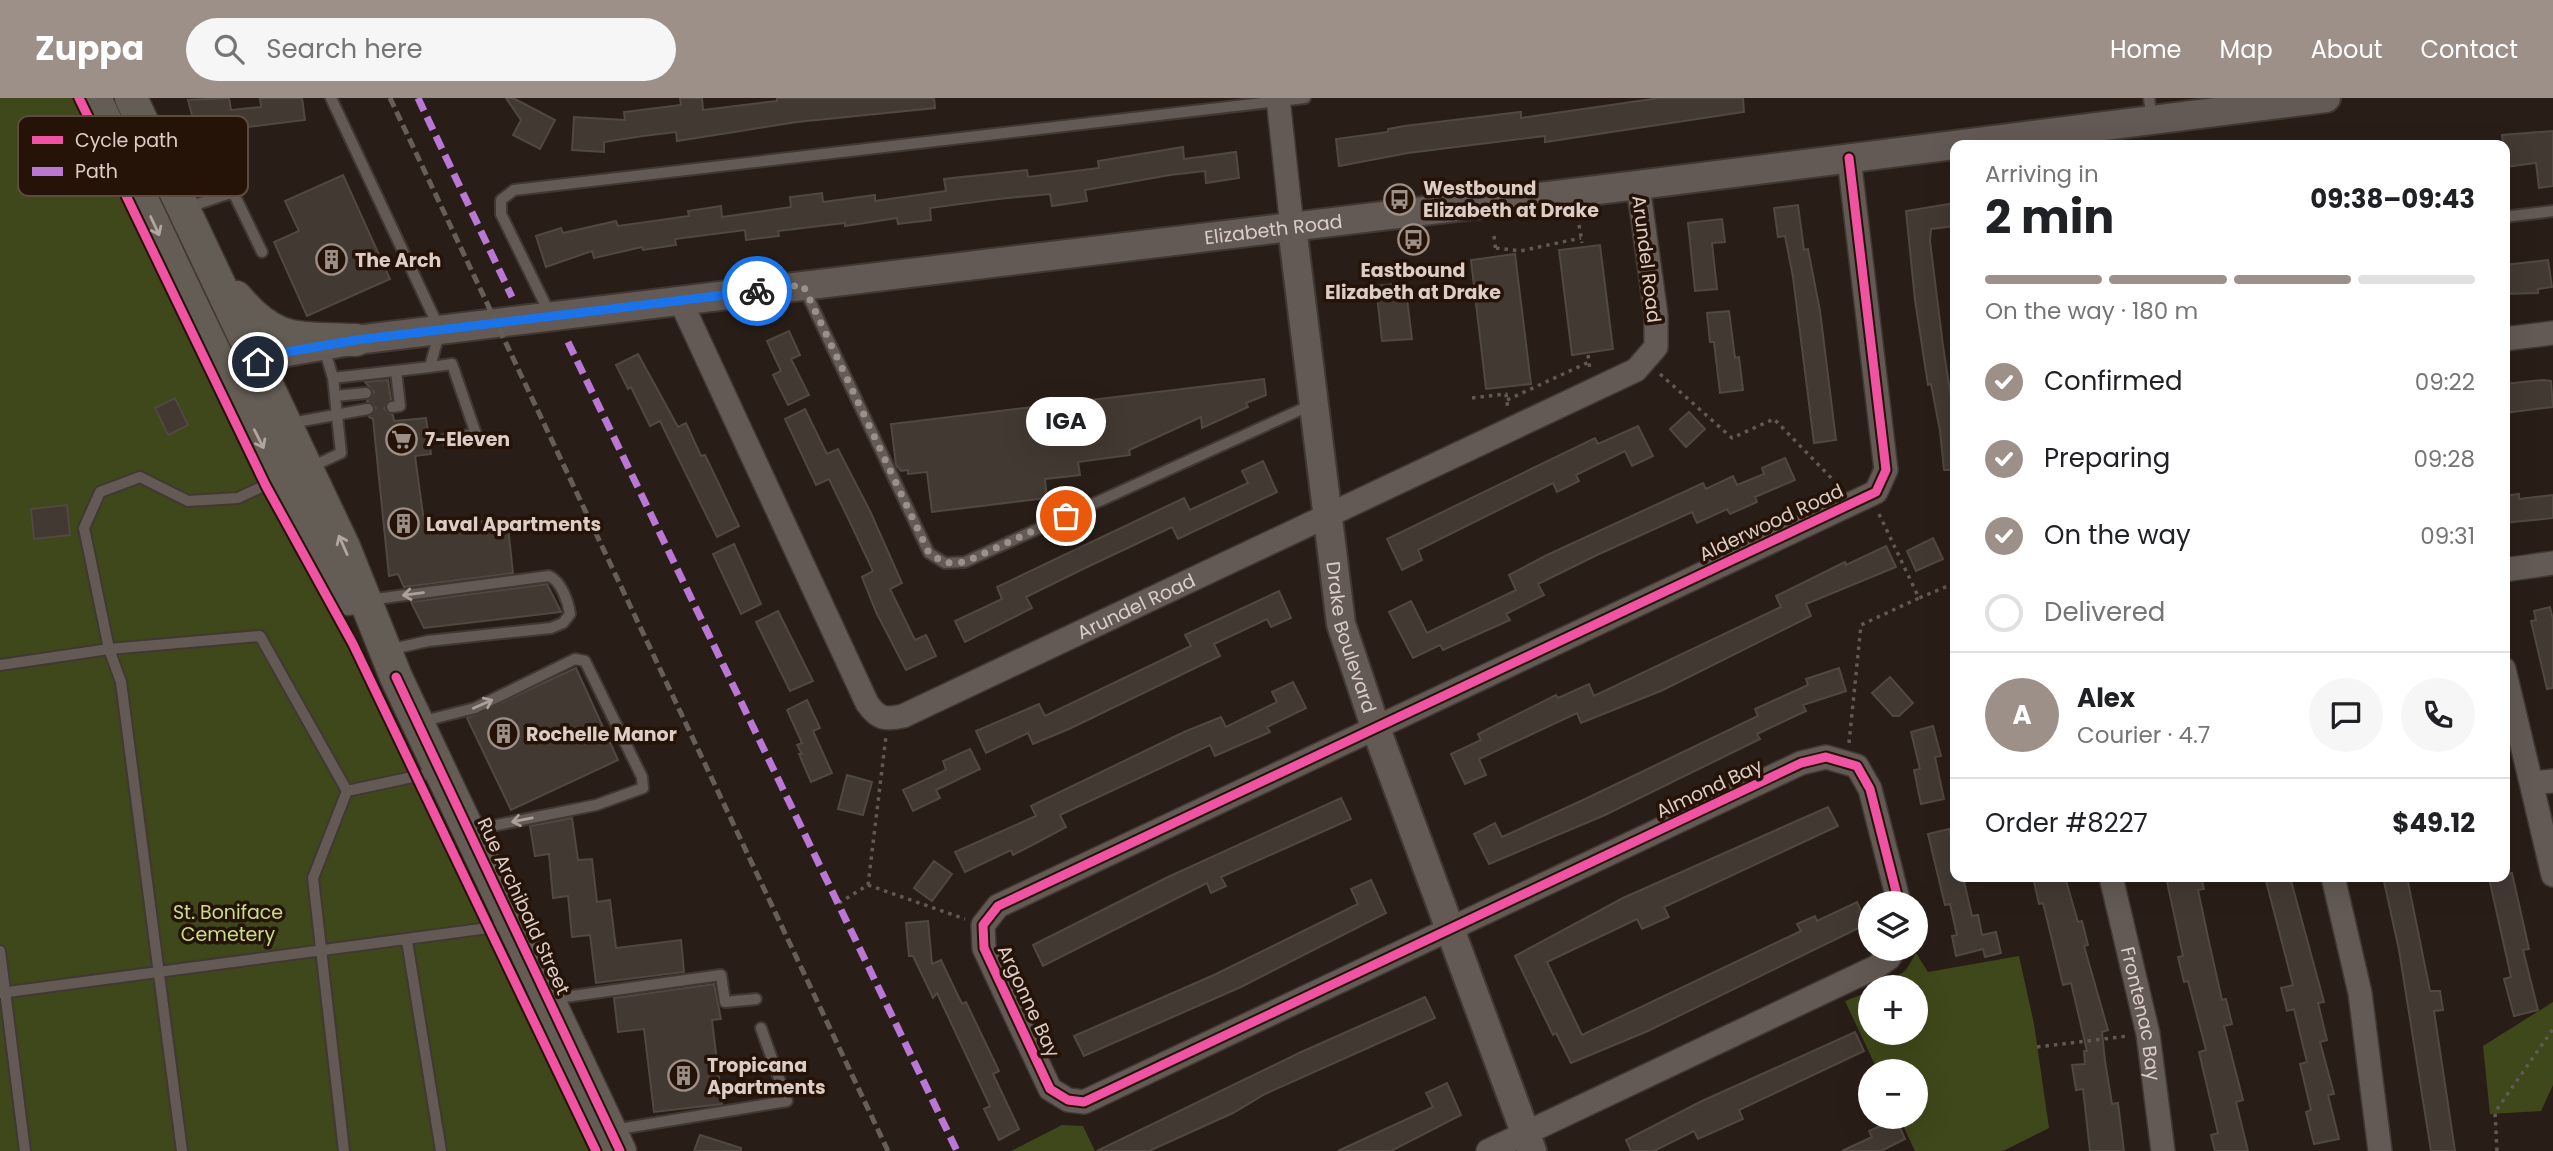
<!DOCTYPE html>
<meta charset="utf-8">
<style>
:root{--surface:#fff;--page:#f6f6f6;--text:#202124;--muted:#757577;--line:#e0e0e0;--accent:#9d9089}
body{margin:0;font-family:Poppins,sans-serif;background:var(--page);color:var(--text);height:100vh;display:flex;flex-direction:column;font-size:26px;white-space:nowrap}
*{box-sizing:border-box;margin:0}
p{font-size:23px;color:var(--muted)}
.icon{flex:none;width:38px;height:38px;fill:none;stroke:currentColor;stroke-width:2;stroke-linecap:round;stroke-linejoin:round}
.map{position:relative;flex:1;overflow:hidden}
.sheet{position:absolute;left:1950px;top:42px;width:560px;height:742px;display:flex;flex-direction:column;background:var(--surface);border-radius:14px;box-shadow:0 7px 28px #0002}
.sheet>*{flex:none}
.controls{position:absolute;left:1858px;top:793px;display:grid;gap:14px}
.controls a{display:grid;place-items:center;width:70px;height:70px;border-radius:50%;background:var(--surface);box-shadow:0 7px 28px #0002;font-size:35px}
.pin{position:absolute;display:grid;place-items:center;width:60px;height:60px;color:#fff;margin:-30px;border:4px solid #fff;border-radius:50%;box-shadow:0 2px 7px #0007}
.courier{position:absolute;display:grid;place-items:center;width:70px;height:70px;margin:-35px;border:5px solid #1a73e8;border-radius:50%;background:#fff;color:#222;box-shadow:0 2px 9px #0007}
.bubble{position:absolute;height:49px;border-radius:24px;background:var(--surface);box-shadow:0 7px 28px #0002;font-size:23px;font-weight:700;line-height:49px;text-align:center}
.overview em{font-style:normal;font-weight:700}
.overview div{display:flex;flex-direction:column-reverse}
.overview{display:flex;align-items:center;justify-content:space-between;height:119px;padding:0 35px}
h1{font-size:46px;font-weight:700;line-height:52px}
.bar{display:grid;grid-template-columns:repeat(4,1fr);gap:10px 7px;align-content:center;height:84px;padding:0 35px}
.bar i{height:9px;border-radius:5px;background:var(--line)}
.bar .on{background:var(--accent)}
.bar p{grid-column:span 4}
.line{display:flex;align-items:center;gap:18px;padding:0 35px;border-top:2px solid var(--line)}
.line div{flex:1}
.round{display:grid;place-items:center;flex:none;width:74px;height:74px;border-radius:37px;background:var(--page)}
ol{padding:0 35px;list-style:none}
li{display:flex;align-items:center;gap:21px;height:77px}
li p{margin-inline-start:auto}
li .icon{padding:7px;border-radius:50%;background:var(--accent);color:#fff;stroke-width:4}
li:last-child{color:var(--muted)}
li i{width:38px;height:38px;border:4px solid var(--line);border-radius:50%}
header{display:flex;align-items:center;gap:42px;box-sizing:border-box;height:98px;padding:0 35px;background:var(--accent);color:#fff}
header strong{font-size:33px}
nav{display:flex;gap:38px;margin-inline-start:auto;font-size:24px}
.search{width:490px;height:63px;background:var(--page);display:flex;align-items:center;gap:18px;box-sizing:border-box;padding:0 24px;border-radius:38px;color:var(--muted);font-size:26px}
.map>svg:first-child{display:block}
.green{fill:#3f481a}
.building{fill:#423932;stroke:#504841;stroke-width:2}
.lines{fill:none;stroke-linecap:round;stroke-linejoin:round}
.service-casing{stroke:#423833;stroke-width:14}
.minor-casing{stroke:#423833;stroke-width:26}
.tertiary-casing{stroke:#423833;stroke-width:32}
.secondary-casing{stroke:#423833;stroke-width:35}
.path{stroke:#615953;stroke-width:3.5;stroke-dasharray:3.5 5;stroke-linecap:butt}
.service{stroke:#635a55;stroke-width:10}
.minor{stroke:#635a55;stroke-width:23}
.tertiary{stroke:#635a55;stroke-width:28}
.secondary{stroke:#645d55;stroke-width:32}
.rail{stroke:#665f58;stroke-width:5;stroke-dasharray:10 5;stroke-linecap:butt}
.quiet{stroke:#ba77d6;stroke-width:7;stroke-dasharray:14 7;stroke-linecap:butt}
.cycleway-casing{stroke:#261307;stroke-width:13}
.cycleway{stroke:#f153a3;stroke-width:9}
.oneway{stroke:#b2a69e}
.oneway2{stroke:#aca099}
.done{stroke:#9d9089;stroke-width:7;stroke-dasharray:0 12.6}
.route{stroke:#1a73e8;stroke-width:9}
.labels{text-anchor:middle;stroke-width:7;stroke-linejoin:round;paint-order:stroke}
.poi-label{font-size:19px;font-weight:bold;fill:#dccec6;stroke:#261307;text-anchor:start}
.street-label{font-size:19px;fill:#dccec6;stroke:#261307}
.park-label{font-size:19px;fill:#cadf88;stroke:#261307}
.key{fill:#261307;stroke:#5d4b40;stroke-width:2}
.key-label{font-size:19px;fill:#dccec6}
</style>
<header>
<strong>Zuppa</strong>
<div class="search"><svg class="icon" aria-label="search" viewBox="0 0 24 24"><circle cx="10" cy="10" r="6"/><path d="M15 15l6 6"/></svg>Search here</div>
<nav><a>Home</a><a>Map</a><a>About</a><a>Contact</a></nav>
</header>
<div class="map">
<svg width="2553" height="1053" viewBox="0 0 2553 1053">
<rect width="100%" height="100%" fill="#291e17"/>
<path class="green" d="M0,0h73l193,400 82,146 241,507h-589z
M1916,855l12,19 91,-16 15,68 15,104 -46,23h-88l-16,-34 17,-1v-45h-38l-33,-70 26,-10v41h45v-45h-34l24,-17z
M2553,904v83l-12,26 -51,3 -7,-68z
M1062,1027l21,1 12,25h-84z"/>
<path class="building" d="M229,0l2,12 30,-3 -1,-9h42l3,22 -66,8 4,40 -23,2 -4,-45 -21,2 -7,-27z
M506,0h7l42,22 -15,29 -27,-14 8,-15z
M680,0h22l1,12 74,-9v-3h157l1,10 -138,14 -120,19 -1,-9 -33,4 -39,6v10l-32,-2 2,-33 51,3 -1,-8 57,-7z
M1659,0h84l1,14 -199,30v-6l-137,17 -69,13 -3,-27 52,-7v-3l16,-3 117,-14v6z
M2553,33v55l-14,2 -3,-25 -30,4 -4,-32z
M1183,49l1,12 52,-7 3,26 -33,5 -1,-12 -35,4 -85,15 2,11 -35,5 -2,-12 -52,5 -68,9 1,12 -33,4 -1,-6 -52,8v-3l-67,8 1,5 -33,4 -1,-10 -70,9 1,6 -33,5 -1,-3 -48,11 -2,-7 -46,16 -10,-31 25,-8 2,5 53,-12 2,5 71,-10 -1,-5 33,-5 1,11 69,-10 -1,-10 32,-4 1,9 52,-7v6l71,-10 -2,-12 83,-9 1,7 71,-9 -1,-7z
M343,77l47,104 -83,37 -33,-74 25,-11 -14,-30z
M1955,105v23l-24,3 -1,12 13,105 9,58 3,-1v67h-11l-4,-39 -9,-47 -3,1 -13,-85 -9,-89z
M1798,107l6,45 4,-1 12,62 16,129 -22,3 -21,-166 -8,-41 -7,1 -4,-29z
M1722,121l3,23 -13,1 5,46 -22,2 -7,-68z
M1600,147l13,104 -41,6 -13,-105z
M1515,156l16,130 -45,5 -15,-129z
M2548,162l4,27 -14,2v4l-34,1v-29z
M1405,185l7,56 -30,2 -6,-55z
M1729,213l6,47 4,-1 4,33 -23,3 -6,-51h-4l-3,-29z
M789,233l11,24 -9,4 18,36 -21,10 -15,-30 8,-4 -14,-30z
M638,256l40,73 8,-4 15,33 4,-1 34,71 -22,11 -57,-116 -10,5 -19,-39 -3,2 -12,-24z
M1264,281l2,16 -20,8 2,4 -46,21 -1,-11 -72,33 1,5 -52,7 2,13 -35,4 2,19 -115,14 -5,-40 -19,2v-4l-7,1 -5,-6 -5,-41z
M388,282l3,19 -7,10 9,6 1,6 32,-3 5,36 -16,2 10,73 82,-11 6,55 -109,14 -6,-13 -9,2 -16,-157 -4,-2 7,-9 -9,-7 7,-9 -9,-10z
M2543,282l8,1 2,26 -49,6v-29z
M175,300l13,27 -20,10 -13,-27z
M805,311l22,45 11,-5 32,62 32,72 -12,6 25,51 11,-5 10,21 -30,14 -30,-58 -14,-35 11,-6 -26,-55 -18,-37 -13,6 -31,-66z
M1689,314l16,17 -19,18 -16,-18z
M1638,328l15,30 -21,10 -7,-15 -49,24 3,6 -22,11 -4,-9 -135,67 4,10 -20,10 -15,-31 208,-101 3,6z
M1785,360l10,22 -40,17 2,5 -27,12 -3,-5 -30,14 -5,-11 -95,43 -59,29 6,11 -38,19 4,6 -67,30 -3,-5 -27,13 -24,-46 22,-11 16,32 89,-43 -7,-15 36,-19 158,-73 3,6 27,-13 4,9 27,-11 -2,-6z
M1263,363l14,31 -99,47 -6,-12 -89,42 -57,28 6,11 -67,34 -10,-21 47,-22 -5,-12 187,-89 6,12 58,-27 -6,-12z
M2519,396v5l34,-4v23l-49,5v-27z
M67,407l3,30 -36,4 -3,-30z
M1933,440l10,21 -27,12 -9,-20z
M734,446l27,60 -20,10 -28,-60z
M1886,448l10,21 -90,37 5,12 -148,74 -82,33 -4,-10 -98,46 7,16 -21,9 -14,-30 30,-14 -3,-6 78,-39 2,3 31,-14 5,12 187,-89 -5,-11 69,-34 1,3z
M547,486l14,28 -137,16 -13,-26z
M1279,493l12,27 -20,9 -4,-8 -53,25 6,12 -151,73 -36,15 -5,-11 -42,20 -10,-22 63,-27 6,12 146,-70 -6,-11z
M2550,509l3,13v68l-6,1 -16,-68 5,-1 -2,-9z
M778,513l35,70 -23,10 -34,-69z
M576,570l42,92 -107,50 -44,-92z
M1839,570l7,23 -43,14 3,6 -49,23 3,5 -155,76 -116,49 -15,-30 21,-11 7,14 81,-37 175,-84 -3,-7 53,-24 -2,-6z
M1890,579l23,26 -14,13h-6l-21,-23z
M1293,584l13,26 -39,19 3,5 -55,24 -5,-11 -150,70 6,12 -30,16 -23,12 -2,-5 -46,22 -10,-20 81,-36 -5,-10 153,-74 37,-15 5,10 51,-25 -5,-10z
M807,602l13,28 -7,3 19,42 -21,9 -12,-28h3l-5,-9 5,-2 -15,-33z
M1933,628l8,30 -6,1 9,42 -23,5 -7,-34 6,-1 -9,-37z
M970,651l10,20 -44,21 4,8 -27,13 -10,-21 43,-20 -3,-9z
M847,677l25,7 -9,33 -25,-6z
M1341,700l10,21 -130,58 5,9 -15,7 -4,-10 -164,83 -10,-21 135,-68z
M1828,709l10,19 -174,81 5,10 -27,12 -5,-10 -90,43 35,73 219,-104 -4,-7 18,-8 2,5 40,-19 10,22 -219,107 -77,32 -15,-30 -3,2 -38,-79 108,-58z
M572,720l6,42 14,-1 5,43 13,-2 6,48 65,-8 3,32 -88,11 -6,-48 -18,2 -4,-41 -15,2 -4,-44 -14,2 -5,-30z
M1949,731l6,24v24h8l9,39 6,-1 4,20 14,-3 5,21 -16,4 -2,-8 -27,7 -4,-20 5,-1 -7,-31 -5,1 -17,-71z
M934,763l18,13 -20,27 -18,-13z
M2512,775l17,76 -6,1 15,60 -24,6 -10,-37 7,-2 -22,-99z
M2033,779h32l13,45 4,-1 6,24 -4,1 24,84 -6,2 3,29 7,43 6,-1 6,48h-34l-7,-62 -7,1 -4,-25 13,-1 -1,-13h3l-16,-68 -8,2 -20,-82 -4,1z
M2166,779h35l3,12 -6,1 11,52 13,58 4,-1 6,25 -8,2 19,74 -7,2 12,49h-33l-4,-16 7,-2 -19,-81 7,-2 -18,-69 -4,1 -6,-25 5,-1z
M2265,779h25l34,125 -6,1 9,37 -7,2 14,52 -6,1 11,44 -25,5 -8,-32 5,-2 -11,-46 7,-2 -13,-53 -7,2 -6,-23 12,-3z
M2383,779h24l23,114h10l3,19 -9,1 21,140h-24l-32,-201z
M1371,782l15,33 -145,74 -157,69 -10,-20 140,-61 144,-71 -7,-15z
M928,823l4,43 9,-4 21,44 4,-2 33,69 -6,3 26,55 -20,11 -15,-31 6,-3 -53,-113 -4,5 -20,-42h-4l-3,-33z
M714,886l7,35 -9,1 10,84 -68,8 -10,-83 -26,3 -4,-34z
M1425,899l10,21 -170,76 -32,19 -84,38h-52l202,-98z
M1855,934l9,19 -125,59 4,9 -45,20 -4,-8 -40,20h-23l-5,-11 76,-39z
M1447,985l14,32 -70,36h-53l95,-44 -7,-14z
M1896,1021l9,20 -24,12h-39l30,-14 -3,-6z
M700,1037l41,13v3h-47z"/>
<g class="lines">
<defs>
<path id="service" d="M331,0l109,232 -10,37 -97,11
M2149,0l3,22
M186,110l47,-16 29,60
M2504,119l49,-6
M804,190l125,265 16,10 20,-1 346,-157
M550,216l-49,-100v-14l13,-10 791,-92
M430,269l22,-3 24,70 -31,5
M335,298l31,-3
M392,309l8,-1 -4,-35
M291,330l11,-7 66,-12
M309,370l32,-15 -8,-75 -9,-30
M368,502l181,-24c12,5 19,25 21,38l-7,9 -12,5 -123,13 -40,9
M0,567l109,-16 151,-13 87,155 -34,87 31,273
M420,624l55,-14 100,-49 10,2 57,116 1,11 -47,17 -124,25
M347,693l89,-19
M407,843l34,210
M0,853l25,200
M0,895l511,-68
M551,901l170,-24 4,27 31,-3
M613,1032l174,-29 -26,-73
M182,1053l-61,-469 -12,-33 -25,-121 16,-36 40,-15 48,24 50,-3 38,-18"/>
<g id="minor">
<path d="M1278,0l14,129"/>
<path d="M1849,60l37,312 -10,22 -878,414 -15,19 1,23 66,141 18,11 16,2 717,-339 25,-6 31,9 13,23 29,114"/>
<path id="s1" d="M680,202l187,403c11,16 18,17 36,13l733,-346 20,-23v-32l-18,-130"/>
<path d="M2504,241l49,-6"/>
<path d="M2504,472l49,-7"/>
<path d="M2504,571l49,206"/>
<path d="M2532,685l21,-2"/>
<path id="s2" d="M2111,779l37,157 15,117"/>
<path d="M2333,779l27,116 20,158"/>
<path d="M1488,1053l388,-184 13,-9 6,-10"/>
</g>
<g id="tertiary">
<path id="s3" d="M1292,129l49,397 34,102 157,425"/>
<path id="s4" d="M227,281l54,-26 75,-13 1282,-155 688,-87"/>
</g>
<path id="secondary" d="M95,0c79,170 156,341 253,501
M131,0l213,449 52,130 224,474
M236,199c40,48 61,40 120,43"/>
</defs>
<use href="#service" class="service-casing"/>
<use href="#minor" class="minor-casing"/>
<use href="#tertiary" class="tertiary-casing"/>
<use href="#secondary" class="secondary-casing"/>
<path class="path" d="M1579,127l3,18
M1494,138l2,17
M1496,150l24,3 61,-13
M1588,257l2,16
M1660,276l72,64 42,-19 67,69
M1472,300l34,-4 2,16
M1507,302l82,-38
M1879,416l40,84 36,-15
M1849,645l12,-118 58,-27
M868,787l97,34
M839,805l29,-18 18,-149
M2037,949l91,-11
M2497,1053l-2,-39 58,-83"/>
<use href="#service" class="service"/>
<use href="#minor" class="minor"/>
<use href="#tertiary" class="tertiary"/>
<use href="#secondary" class="secondary"/>
<path class="rail" d="M390,0l498,1053"/>
<path class="quiet" d="M418,0l94,199
M568,244l389,809"/>
<defs>
<path id="cycleway" d="M79,0l187,388 87,158 243,507
M1849,60l37,312 -10,22 -878,414 -15,19 1,23 66,141 18,11 16,2 717,-339 25,-6 31,9 13,23 29,114
M396,579l224,474"/>
</defs>
<use href="#cycleway" class="cycleway-casing"/>
<use href="#cycleway" class="cycleway"/>
</g>
<defs><path id="oneway-shaft" d="M-6 0H5M1.5-3L5.5 0L1.5 3" fill="none" stroke-width="1.6" stroke-linecap="round" stroke-linejoin="round" transform="scale(1.75)"/></defs>
<g class="oneway">
<use href="#oneway-shaft" transform="translate(155 128) rotate(65)"/>
<use href="#oneway-shaft" transform="translate(259 341) rotate(63)"/>
<use href="#oneway-shaft" transform="translate(343 447) rotate(-114)"/>
</g>
<g class="oneway2">
<use href="#oneway-shaft" transform="translate(413 496) rotate(173)"/>
<use href="#oneway-shaft" transform="translate(483 606) rotate(-24)"/>
<use href="#oneway-shaft" transform="translate(522 722) rotate(169)"/>
</g>
<g class="lines">
<path class="done" d="M757,193l46,-6 126,268 16,10 20,-1 101,-46"/>
<path class="route" d="M258,264l23,-9 75,-13 401,-49"/>
</g>
<defs>
<symbol id="bus-ring" viewBox="-11 -11 22 22"><circle r="9.5" fill="#261307" stroke="#9d9089" stroke-width="1.5"/><path d="M-5-6H5V4H4V6H2V4H-2V6H-4V4H-5ZM-3.5-4V0h7V-4ZM-3.5 1.2v1.5H-2V1.2ZM2 1.2v1.5H3.5V1.2Z" fill="#9d9089"/></symbol>
<symbol id="building-ring" viewBox="-11 -11 22 22"><circle r="9.5" fill="#261307" stroke="#9d9089" stroke-width="1.5"/><path d="M-4-6H4V6H1V3H-1V6H-4ZM-2.5-4.3h1.7v1.8h-1.7ZM.8-4.3h1.7v1.8H.8ZM-2.5-1h1.7V.8h-1.7ZM.8-1h1.7V.8H.8Z" fill="#9d9089"/></symbol>
<symbol id="supermarket-ring" viewBox="-11 -11 22 22"><circle r="9.5" fill="#261307" stroke="#9d9089" stroke-width="1.5"/><path d="M-6-5.5h2.5l.6 2H6L4.5 2H-2.5L-4.4-4H-6ZM-1.5 3.2a1.3 1.3 0 1 0 .1 0ZM3 3.2a1.3 1.3 0 1 0 .1 0Z" fill="#9d9089"/></symbol>
</defs>
<g fill-rule="evenodd">
<use href="#bus-ring" x="1382" y="84" width="35" height="35"/>
<use href="#bus-ring" x="1396" y="124" width="35" height="35"/>
<use href="#building-ring" x="314" y="144" width="35" height="35"/>
<use href="#supermarket-ring" x="384" y="324" width="35" height="35"/>
<use href="#building-ring" x="386" y="408" width="35" height="35"/>
<use href="#building-ring" x="486" y="618" width="35" height="35"/>
<use href="#building-ring" x="666" y="960" width="35" height="35"/>
</g>
<g class="labels">
<g class="poi-label">
<text x="1423" y="97">Westbound<tspan x="1423" dy="22">Elizabeth at Drake</tspan></text>
<text x="355" y="169">The Arch</text>
<text x="1413" y="179" text-anchor="middle">Eastbound<tspan x="1413" dy="22">Elizabeth at Drake</tspan></text>
<text x="425" y="348">7-Eleven</text>
<text x="426" y="433">Laval Apartments</text>
<text x="526" y="643">Rochelle Manor</text>
<text x="707" y="974">Tropicana<tspan x="707" dy="22">Apartments</tspan></text>
</g>
<g class="street-label">
<text dy="7" stroke="none"><textPath href="#s4" startOffset="1060">Elizabeth Road</textPath></text>
<text transform="translate(1647 161) rotate(83)" y="7">Arundel Road</text>
<text transform="translate(1771 424) rotate(-25)" y="7">Alderwood Road</text>
<text dy="7" stroke="none"><textPath href="#s1" startOffset="744">Arundel Road</textPath></text>
<text dy="7" stroke="none"><textPath href="#s3" startOffset="415">Drake Boulevard</textPath></text>
<text transform="translate(1709 690) rotate(-25)" y="7">Almond Bay</text>
<text transform="translate(524 808) rotate(65)" y="7">Rue Archibald Street</text>
<text transform="translate(1029 903) rotate(65)" y="7">Argonne Bay</text>
<text dy="7" stroke="none"><textPath href="#s2" startOffset="140">Frontenac Bay</textPath></text>
</g>
<g class="park-label">
<text x="228" y="821">St. Boniface<tspan x="228" dy="22">Cemetery</tspan></text>
</g>
</g>
<rect x="18" y="18" width="230" height="80" rx="10" class="key"/>
<rect x="32" y="38" width="31" height="8" fill="#f153a3"/>
<rect x="32" y="69" width="31" height="9" fill="#ba77d6"/>
<g class="key-label">
<text x="75" y="49">Cycle path</text>
<text x="75" y="80">Path</text>
</g>
</svg>
<div class="controls">
<a><svg class="icon" aria-label="layers" viewBox="0 0 24 24"><path d="M12 4l9 5-9 5-9-5zM3 14l9 5 9-5"/></svg></a>
<a>+</a>
<a>−</a>
</div>
<div class="pin" style="left:1066px;top:418px;background:#ea580c"><svg class="icon" aria-label="bag" viewBox="0 0 24 24"><path d="M5 8h14l-1 12H6zM9 8a3 3 0 0 1 6 0"/></svg></div>
<div class="pin" style="left:258px;top:264px;background:#1f2937"><svg class="icon" aria-label="home" viewBox="0 0 24 24"><path d="M3 11l9-7 9 7M6 9v11h12V9"/></svg></div>
<div class="courier" style="left:757px;top:193px"><svg class="icon" aria-label="bike" viewBox="0 0 24 24"><circle cx="6" cy="16" r="4"/><circle cx="18" cy="16" r="4"/><path d="M6 16l4-8h5l3 8M10 8l3 8H6M13 5h3"/></svg></div>
<div class="bubble" style="left:1026px;top:299px;width:80px">IGA</div>
<section class="sheet">
<div class="overview"><div><h1>2 min</h1><p>Arriving in</p></div><em>09:38–09:43</em></div>
<div class="bar"><i class="on"></i><i class="on"></i><i class="on"></i><i></i><p>On the way · 180 m</p></div>
<ol>
<li><svg class="icon" aria-label="check" viewBox="0 0 24 24"><path d="M5 12l5 5 9-10"/></svg>Confirmed<p>09:22</p></li>
<li><svg class="icon" aria-label="check" viewBox="0 0 24 24"><path d="M5 12l5 5 9-10"/></svg>Preparing<p>09:28</p></li>
<li><svg class="icon" aria-label="check" viewBox="0 0 24 24"><path d="M5 12l5 5 9-10"/></svg>On the way<p>09:31</p></li>
<li><i></i>Delivered</li>
</ol>
<div class="line" style="height:126px"><b class="round" style="background:var(--accent);color:#fff">A</b><div><b>Alex</b><p>Courier · 4.7</p></div><a class="round"><svg class="icon" aria-label="chat" viewBox="0 0 24 24"><path d="M4 5h16v11H9l-5 4z"/></svg></a><a class="round"><svg class="icon" aria-label="phone" viewBox="0 0 24 24"><path d="M5 4h4l2 5-3 2q2 4 5 5l2-3 5 2v4C11 20 4 13 5 4z"/></svg></a></div>
<div class="line" style="height:91px"><div>Order #8227</div><b>$49.12</b></div>
</section>
</div>
